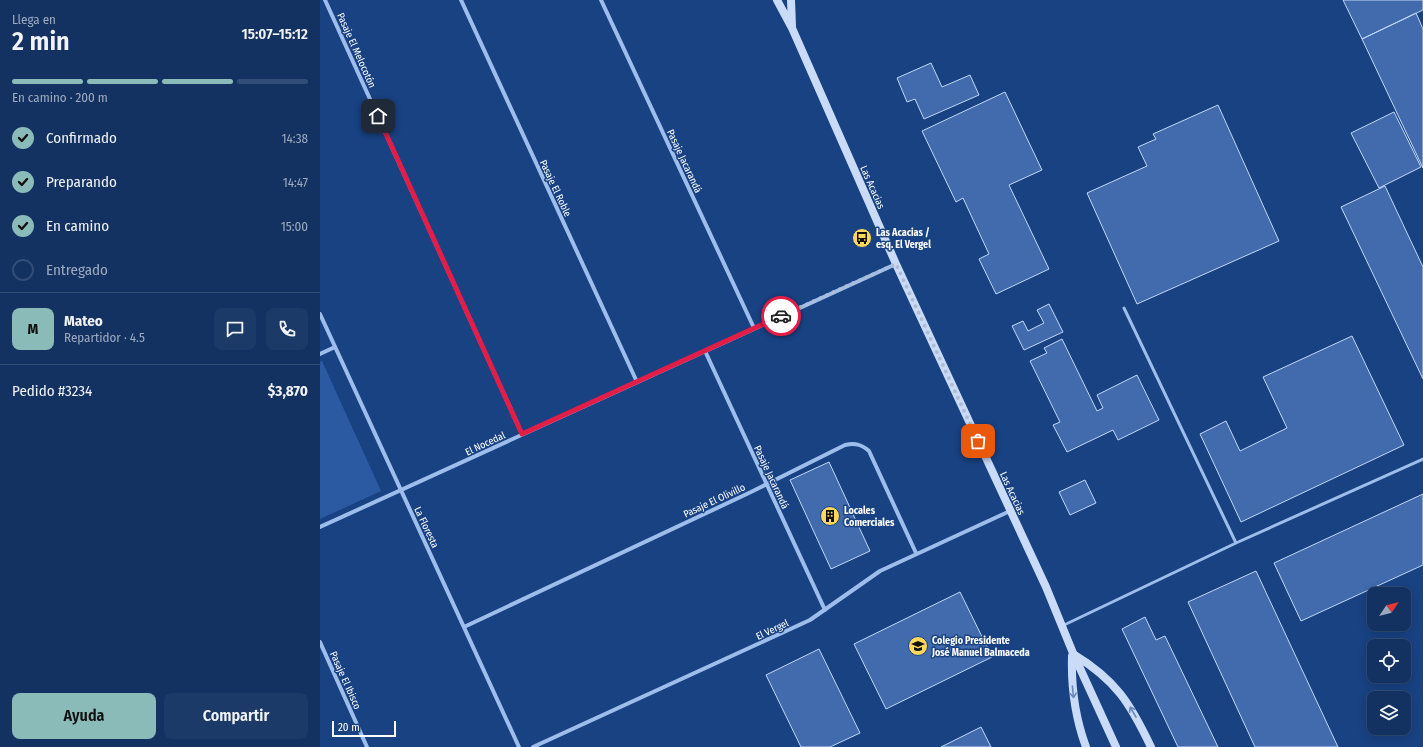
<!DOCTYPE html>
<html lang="es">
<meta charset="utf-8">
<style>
:root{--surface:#133262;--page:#1c3a68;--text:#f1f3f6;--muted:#9daabe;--line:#324d77;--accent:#8bbbb9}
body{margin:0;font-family:"Fira Sans Condensed",sans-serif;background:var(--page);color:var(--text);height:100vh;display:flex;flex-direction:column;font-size:15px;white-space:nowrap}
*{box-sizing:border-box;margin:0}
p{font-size:13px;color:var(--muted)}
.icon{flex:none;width:22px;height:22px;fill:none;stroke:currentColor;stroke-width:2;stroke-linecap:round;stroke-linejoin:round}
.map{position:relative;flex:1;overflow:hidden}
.panel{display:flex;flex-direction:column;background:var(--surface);width:320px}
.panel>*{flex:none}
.needle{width:26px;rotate:55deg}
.fabs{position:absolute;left:1047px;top:587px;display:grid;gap:8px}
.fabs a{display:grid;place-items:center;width:44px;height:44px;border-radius:8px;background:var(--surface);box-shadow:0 2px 10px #0003,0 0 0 1px var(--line);font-size:20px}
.scale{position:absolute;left:12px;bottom:10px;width:64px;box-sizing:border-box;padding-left:4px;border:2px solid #fff;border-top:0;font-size:11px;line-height:14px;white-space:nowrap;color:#fff;-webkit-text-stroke:3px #194283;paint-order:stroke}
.pin{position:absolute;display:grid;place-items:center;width:34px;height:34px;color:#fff;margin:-17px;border-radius:8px;box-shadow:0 2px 6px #0006}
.courier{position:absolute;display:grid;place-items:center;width:40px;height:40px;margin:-20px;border:3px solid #e11d48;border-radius:50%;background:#fff;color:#222;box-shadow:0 1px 5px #0007}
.headline em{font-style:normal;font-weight:600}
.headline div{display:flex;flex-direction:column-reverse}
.headline{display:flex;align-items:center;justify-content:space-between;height:68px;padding:0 12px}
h1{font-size:26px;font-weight:600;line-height:30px}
.bar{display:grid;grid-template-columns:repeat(4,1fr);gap:6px 4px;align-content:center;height:48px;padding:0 12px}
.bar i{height:5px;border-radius:3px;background:var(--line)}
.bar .active{background:var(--accent)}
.bar p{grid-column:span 4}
.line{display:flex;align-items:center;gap:10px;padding:0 12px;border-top:1px solid var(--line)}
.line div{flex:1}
.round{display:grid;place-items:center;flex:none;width:42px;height:42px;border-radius:8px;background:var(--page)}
ol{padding:0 12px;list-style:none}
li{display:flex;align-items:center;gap:12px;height:44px}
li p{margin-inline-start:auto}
li .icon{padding:4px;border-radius:50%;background:var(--accent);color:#111;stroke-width:4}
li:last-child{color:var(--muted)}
li i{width:22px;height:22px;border:2px solid var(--line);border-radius:50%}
.action{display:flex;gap:8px;margin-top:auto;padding:8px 12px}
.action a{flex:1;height:46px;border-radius:8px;background:var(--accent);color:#111;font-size:16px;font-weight:600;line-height:46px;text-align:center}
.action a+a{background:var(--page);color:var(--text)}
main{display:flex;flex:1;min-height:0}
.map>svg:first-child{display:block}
.green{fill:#2c5aa2}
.building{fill:#416bad;stroke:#c2d8f9}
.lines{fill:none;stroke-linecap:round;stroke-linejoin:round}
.lane{stroke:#9dbdec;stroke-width:3}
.street{stroke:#9dbdec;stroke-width:4}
.secondary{stroke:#cadbf8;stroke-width:8}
.oneway{stroke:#6987b8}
.done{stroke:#aebdd4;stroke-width:4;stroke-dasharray:0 7.2}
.route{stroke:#e11d48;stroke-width:5}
.labels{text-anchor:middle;stroke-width:3;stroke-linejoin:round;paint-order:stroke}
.street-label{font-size:10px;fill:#fff;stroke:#194283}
.poi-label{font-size:10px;font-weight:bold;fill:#fff;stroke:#194283;text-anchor:start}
</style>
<main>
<section class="panel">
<div class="headline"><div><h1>2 min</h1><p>Llega en</p></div><em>15:07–15:12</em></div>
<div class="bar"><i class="active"></i><i class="active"></i><i class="active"></i><i></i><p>En camino · 200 m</p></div>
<ol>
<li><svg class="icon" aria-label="check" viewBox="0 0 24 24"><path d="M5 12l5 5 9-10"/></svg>Confirmado<p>14:38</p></li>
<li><svg class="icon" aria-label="check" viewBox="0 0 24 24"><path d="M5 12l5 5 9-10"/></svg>Preparando<p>14:47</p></li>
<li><svg class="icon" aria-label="check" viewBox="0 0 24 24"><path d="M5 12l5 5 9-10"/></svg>En camino<p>15:00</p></li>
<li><i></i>Entregado</li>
</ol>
<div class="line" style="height:72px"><b class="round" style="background:var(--accent);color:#111">M</b><div><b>Mateo</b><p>Repartidor · 4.5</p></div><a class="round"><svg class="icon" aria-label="chat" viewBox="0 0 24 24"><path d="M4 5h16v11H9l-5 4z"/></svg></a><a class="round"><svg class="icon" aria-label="phone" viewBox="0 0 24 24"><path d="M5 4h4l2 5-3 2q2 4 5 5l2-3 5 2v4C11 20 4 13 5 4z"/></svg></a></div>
<div class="line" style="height:52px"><div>Pedido #3234</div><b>$3,870</b></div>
<div class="action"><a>Ayuda</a><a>Compartir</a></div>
</section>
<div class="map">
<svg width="1103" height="747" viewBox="0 0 1103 747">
<rect width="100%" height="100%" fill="#194283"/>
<path class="green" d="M2,361l59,130 -61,28v-157z"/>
<path class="building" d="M1023,0h80v10l-61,29z
M1096,13l7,16v139l-61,-129z
M611,63l11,24 28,-12 9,20 -55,24 -9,-20 -8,3 -10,-24z
M685,92l37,78 -33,15 40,84 -53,25 -17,-35 10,-5 -26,-56 -7,4 -34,-71z
M898,105l61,136 -142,63 -50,-111 60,-27 -9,-19 18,-8 -3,-5z
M1074,112l27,55 -42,21 -28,-55z
M1065,186l38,81v112l-82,-172z
M729,304l14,28 -39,18 -12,-24 11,-5 5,10 16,-8 -7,-13z
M1032,336l52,109 -163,77 -41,-88 26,-13 14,30 47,-23 -24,-51z
M742,339l35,72 6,-3 -6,-13 40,-20 22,45 -41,20 -5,-10 -46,22 -14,-27 7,-3 -30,-61 17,-8 -3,-5z
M509,462l41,89 -39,18 -41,-89z
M765,480l11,23 -26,12 -11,-23z
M1103,494v71l-122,56 -27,-58z
M936,571l82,176h-83l-67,-145z
M640,592l32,65 -106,52 -32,-65z
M825,617l11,23 9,-4 53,111h-40l-56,-118z
M499,649l41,84 -30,14h-29l-35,-72z
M661,727l10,20h-50z"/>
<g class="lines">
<path class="lane" d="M804,308l112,235
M742,626l174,-83 187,-84"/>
<path class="street" d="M5,0l197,434
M141,0l176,382
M281,0l153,328
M0,314l199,433
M385,351l120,259
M0,354l15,-7
M0,527l576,-263
M144,627l287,-135 94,-47c10,-2 16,-1 24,6l47,102
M0,642l47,105
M213,747l277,-127 70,-49 130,-60"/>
<path class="secondary" d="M457,0l15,28 104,236 150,323 27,66 43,94
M471,0l1,26
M753,654c43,26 57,49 78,93
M752,656c-1,32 3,61 14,91"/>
</g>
<defs><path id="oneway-shaft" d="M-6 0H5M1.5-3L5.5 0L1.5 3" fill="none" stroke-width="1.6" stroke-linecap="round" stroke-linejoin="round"/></defs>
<g class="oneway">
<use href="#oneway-shaft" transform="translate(753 692) rotate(84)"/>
<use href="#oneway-shaft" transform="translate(813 712) rotate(-120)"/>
</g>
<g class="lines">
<path class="done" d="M461,316l115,-52 82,177"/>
<path class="route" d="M58,116l144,318 259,-118"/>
</g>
<defs>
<symbol id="bus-disc" viewBox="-11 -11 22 22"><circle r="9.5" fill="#ffd858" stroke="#194283"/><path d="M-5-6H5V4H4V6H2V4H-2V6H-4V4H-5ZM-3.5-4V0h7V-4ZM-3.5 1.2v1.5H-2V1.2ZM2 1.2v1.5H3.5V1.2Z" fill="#111"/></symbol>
<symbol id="building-disc" viewBox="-11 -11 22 22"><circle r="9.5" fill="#ffd858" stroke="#194283"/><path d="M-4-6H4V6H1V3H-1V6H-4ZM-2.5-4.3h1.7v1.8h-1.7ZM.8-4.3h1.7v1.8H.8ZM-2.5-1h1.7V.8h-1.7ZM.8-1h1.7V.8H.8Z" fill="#111"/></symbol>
<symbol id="school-disc" viewBox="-11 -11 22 22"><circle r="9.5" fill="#ffd858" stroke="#194283"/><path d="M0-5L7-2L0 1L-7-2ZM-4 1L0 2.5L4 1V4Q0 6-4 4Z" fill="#111"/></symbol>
</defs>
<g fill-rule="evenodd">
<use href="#bus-disc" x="531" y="227" width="22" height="22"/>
<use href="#building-disc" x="499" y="505" width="22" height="22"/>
<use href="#school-disc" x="587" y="635" width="22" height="22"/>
</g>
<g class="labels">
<g class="street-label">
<text transform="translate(37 50) rotate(66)" y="4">Pasaje El Melocotón</text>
<text transform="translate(365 161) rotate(65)" y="4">Pasaje Jacarandá</text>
<text transform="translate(553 187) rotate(66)" y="4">Las Acacias</text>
<text transform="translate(236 188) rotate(65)" y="4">Pasaje El Roble</text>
<text transform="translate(165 443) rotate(-25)" y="4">El Nocedal</text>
<text transform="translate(452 477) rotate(65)" y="4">Pasaje Jacarandá</text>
<text transform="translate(693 493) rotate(65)" y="4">Las Acacias</text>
<text transform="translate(394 500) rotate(-25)" y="4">Pasaje El Olivillo</text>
<text transform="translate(107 527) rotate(65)" y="4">La Floresta</text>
<text transform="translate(452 629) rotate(-25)" y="4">El Vergel</text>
<text transform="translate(26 680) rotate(66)" y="4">Pasaje El Ibisco</text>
</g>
<g class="poi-label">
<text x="556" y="236">Las Acacias /<tspan x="556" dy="12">esq. El Vergel</tspan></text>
<text x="524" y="514">Locales<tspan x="524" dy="12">Comerciales</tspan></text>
<text x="612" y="644">Colegio Presidente<tspan x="612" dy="12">José Manuel Balmaceda</tspan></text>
</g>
</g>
</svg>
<div class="fabs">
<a><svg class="needle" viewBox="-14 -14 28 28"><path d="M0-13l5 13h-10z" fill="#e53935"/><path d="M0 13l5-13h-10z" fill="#9daabe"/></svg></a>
<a><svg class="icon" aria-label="locate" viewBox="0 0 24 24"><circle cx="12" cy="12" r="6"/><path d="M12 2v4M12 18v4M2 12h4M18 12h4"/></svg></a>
<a><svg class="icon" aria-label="layers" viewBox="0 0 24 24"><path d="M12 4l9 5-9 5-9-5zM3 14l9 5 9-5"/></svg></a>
</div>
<div class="scale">20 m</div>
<div class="pin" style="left:658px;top:441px;background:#ea580c"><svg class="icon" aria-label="bag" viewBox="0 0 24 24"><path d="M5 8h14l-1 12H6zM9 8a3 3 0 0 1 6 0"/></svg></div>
<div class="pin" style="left:58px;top:116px;background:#1f2937"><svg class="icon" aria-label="home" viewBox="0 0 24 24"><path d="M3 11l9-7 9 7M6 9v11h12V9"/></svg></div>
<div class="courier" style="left:461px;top:316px"><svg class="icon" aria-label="car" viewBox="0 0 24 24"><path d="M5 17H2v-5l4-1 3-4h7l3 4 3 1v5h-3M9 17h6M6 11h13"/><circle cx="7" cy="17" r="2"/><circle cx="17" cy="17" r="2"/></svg></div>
</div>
</main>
